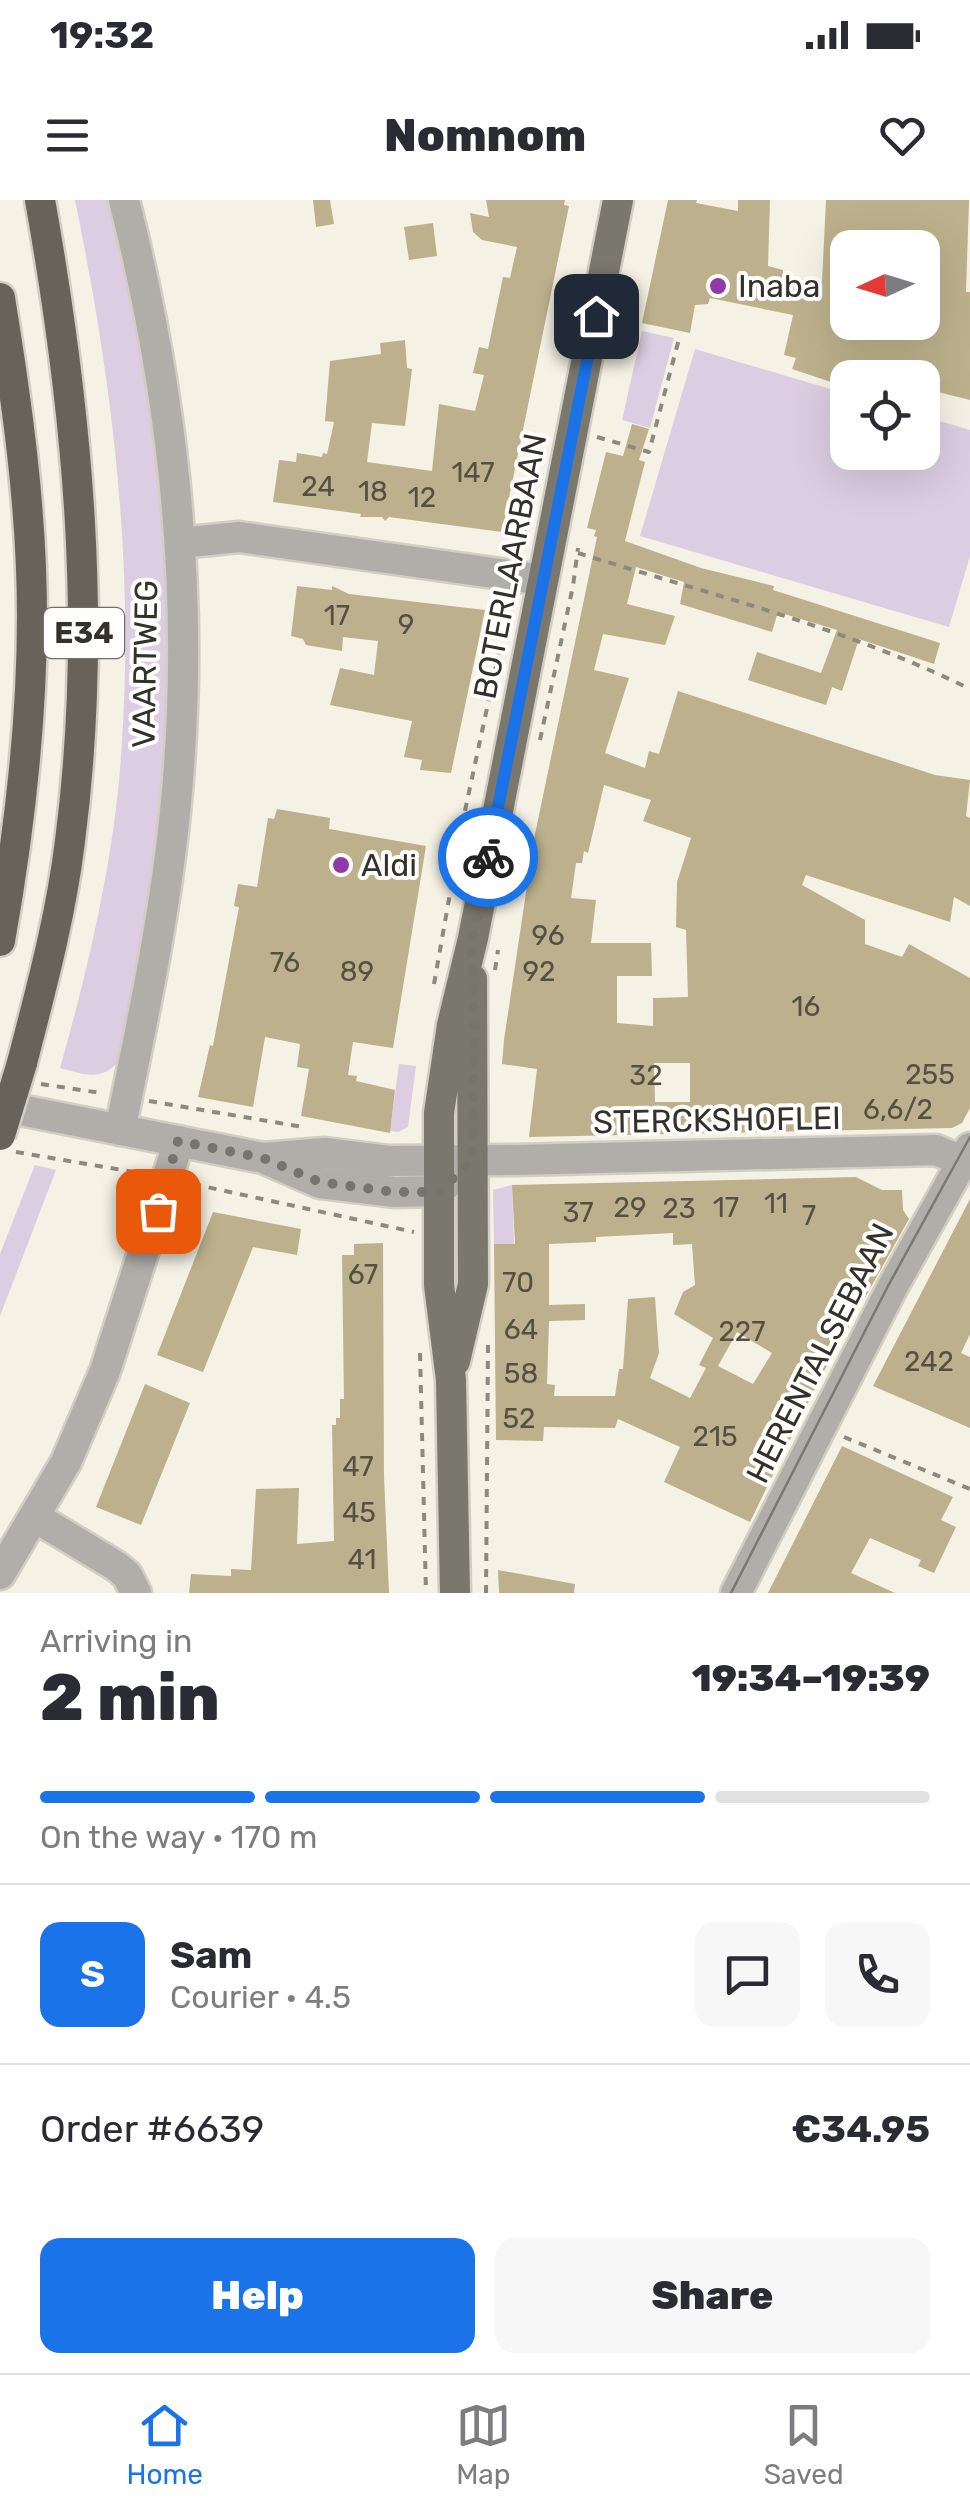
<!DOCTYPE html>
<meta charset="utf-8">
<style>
:root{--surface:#fff;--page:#f7f7f7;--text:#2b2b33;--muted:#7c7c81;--line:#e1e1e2;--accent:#1a73e8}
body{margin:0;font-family:Rubik,sans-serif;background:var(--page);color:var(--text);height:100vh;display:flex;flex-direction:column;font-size:38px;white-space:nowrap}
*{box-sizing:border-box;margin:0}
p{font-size:32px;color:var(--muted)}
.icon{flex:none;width:55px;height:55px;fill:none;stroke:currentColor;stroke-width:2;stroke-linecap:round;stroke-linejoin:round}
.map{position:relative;height:1393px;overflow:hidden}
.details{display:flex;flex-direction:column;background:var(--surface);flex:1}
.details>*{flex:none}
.needle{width:65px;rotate:266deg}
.tools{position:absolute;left:830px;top:30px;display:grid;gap:20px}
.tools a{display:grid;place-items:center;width:110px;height:110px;border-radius:20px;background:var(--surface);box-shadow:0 10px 40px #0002;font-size:50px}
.pin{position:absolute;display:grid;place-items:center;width:85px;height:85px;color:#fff;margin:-42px;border-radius:20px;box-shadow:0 5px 15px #0006}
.courier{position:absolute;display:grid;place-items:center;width:100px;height:100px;margin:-50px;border:8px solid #1a73e8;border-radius:50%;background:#fff;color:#222;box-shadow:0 2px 12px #0007}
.headline em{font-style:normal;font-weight:800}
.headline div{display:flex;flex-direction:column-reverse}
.headline{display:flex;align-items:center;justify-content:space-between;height:170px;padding:0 40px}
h1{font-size:65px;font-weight:800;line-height:75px}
.bar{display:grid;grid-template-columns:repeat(4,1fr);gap:15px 10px;align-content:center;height:120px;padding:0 40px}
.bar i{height:12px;border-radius:8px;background:var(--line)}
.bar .on{background:var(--accent)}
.bar p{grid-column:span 4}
.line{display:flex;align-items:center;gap:25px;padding:0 40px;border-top:2px solid var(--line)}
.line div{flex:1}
.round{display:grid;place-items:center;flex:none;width:105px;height:105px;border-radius:20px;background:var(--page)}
.action{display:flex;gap:20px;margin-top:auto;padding:20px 40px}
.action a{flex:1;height:115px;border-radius:20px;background:var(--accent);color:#fff;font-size:40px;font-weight:800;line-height:115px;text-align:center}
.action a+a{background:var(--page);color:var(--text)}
.status{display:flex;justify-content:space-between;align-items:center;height:70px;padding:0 50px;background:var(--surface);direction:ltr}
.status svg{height:28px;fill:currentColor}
header{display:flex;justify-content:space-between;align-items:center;height:130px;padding:0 40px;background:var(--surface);font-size:45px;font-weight:800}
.tabs{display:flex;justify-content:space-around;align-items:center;height:140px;border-top:2px solid var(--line);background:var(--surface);font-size:28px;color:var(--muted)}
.tabs a{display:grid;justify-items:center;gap:5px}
.tabs .on{color:var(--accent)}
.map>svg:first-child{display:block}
.green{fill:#dccde2}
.building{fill:#bcb18c;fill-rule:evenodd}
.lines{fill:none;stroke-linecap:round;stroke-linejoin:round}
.minor-casing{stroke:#d2cec3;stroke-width:35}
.major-casing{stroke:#d2cec3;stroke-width:35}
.highway-casing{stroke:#d2cec3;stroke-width:35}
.path{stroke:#8c8981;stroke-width:4;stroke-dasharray:8 8;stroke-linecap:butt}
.minor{stroke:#b0aea9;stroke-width:30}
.major{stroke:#7a776d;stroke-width:30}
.highway{stroke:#676358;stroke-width:30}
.tram{stroke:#7a7870;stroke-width:2.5}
.highway-bridge-casing{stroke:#d2cec3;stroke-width:35;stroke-linecap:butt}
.highway-bridge{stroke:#676358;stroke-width:30}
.done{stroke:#76746c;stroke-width:10;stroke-dasharray:0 18}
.route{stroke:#1a73e8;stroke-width:12}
.poi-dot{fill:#8e3ba9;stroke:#fffefc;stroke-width:4}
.labels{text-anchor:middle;stroke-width:8;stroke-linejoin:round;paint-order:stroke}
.number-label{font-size:28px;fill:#545144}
.shield{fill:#fffefc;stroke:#706e6a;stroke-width:2.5}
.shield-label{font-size:30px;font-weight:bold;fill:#32312c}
.poi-label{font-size:32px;fill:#32312c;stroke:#fffefc;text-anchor:start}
.street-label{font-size:32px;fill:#32312c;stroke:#fffefc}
</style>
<div class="status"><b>19:32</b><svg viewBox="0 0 49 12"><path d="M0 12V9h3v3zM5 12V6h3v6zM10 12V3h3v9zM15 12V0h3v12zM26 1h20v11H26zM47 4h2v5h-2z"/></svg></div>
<header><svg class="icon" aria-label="menu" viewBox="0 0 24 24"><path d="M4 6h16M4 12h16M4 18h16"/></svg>Nomnom<svg class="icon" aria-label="heart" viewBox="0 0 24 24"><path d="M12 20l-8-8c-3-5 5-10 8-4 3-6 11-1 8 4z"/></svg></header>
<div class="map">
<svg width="970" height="1393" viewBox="0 0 970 1393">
<rect width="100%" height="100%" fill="#f5f1e4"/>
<path class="green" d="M75,0h35c17,66 34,132 42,200 18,141 20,289 7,431 -7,77 -25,155 -41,231 -18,20 -34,12 -58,6 30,-106 56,-217 62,-327 12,-184 -10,-361 -47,-541z
M642,131l32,7 -24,90 -28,-8z
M695,149l152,45 1,58h74l1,-36 47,14v126l-21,71 -309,-91z
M399,864l17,2 -8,61 -10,5 -8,-1z
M35,965l21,5 -56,146v-62z
M512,985l2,59h-20l-1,-54z"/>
<path class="building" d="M313,0h17l4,24 -18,3z
M486,0h79l-1,5 5,1 -67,326 -113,-15 -4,4 -3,-4h-22l1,-3 -88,-12 6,-42 17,2 1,-9 25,4 1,-4 4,1 7,-32 -9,-1 5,-60 51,-7 -1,-11 25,-3 2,28 5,1 -7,57 -33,-3 -5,39 65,9 7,-67 36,7 9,-36 -11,-2 6,-26 9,2 15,-72 7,1 7,-31 -35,-7 -9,-8 -3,-19 19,4z
M668,0h29l-1,3 42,8v-11h32l-2,66 15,4v7l39,5 4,-82h143l-3,92h4v108l-48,-12v-10h-43l-28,-7 -5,16 -54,-18 4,-11 -12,-3 9,-40 -83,-17 -2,6 -13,1 -5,28 -48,-10zM848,48h74v74h-76z
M433,23l4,33 -28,4 -5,-33z
M632,224l17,5 -10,31 6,2 -20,79 76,27 73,18 -1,4 167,53 -6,21 -75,-25 -17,52 -10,-4 -6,18 -78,-25 9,-28 64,21 16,-43 -59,-18 -6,20 -92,-28 4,-22 -48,-15 -9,37 48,12 -10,29 -62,-11 -9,36 35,8 -24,75 40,15 4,-17 10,3 19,-63 257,84 35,5 -4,36 4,2v88l-16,-9 -4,25 -144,-47 -4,10 63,35v24l37,13 7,-13 61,34v130l-8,15 -10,5 -423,9 8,-68 -35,-5 2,-24 30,-201 63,-302 -3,-1 2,-6 -9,-2 19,-76 17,4zM604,585l47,15 -8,21 48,17 -14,44 -1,45 10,3 2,67 -35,1v28l-36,-3v-47h35l-1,-33h-60l5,-43 -25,-2 5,-35h6l2,-12 4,2zM654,863h36v39h-35z
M297,386l35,4v-4l17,8 136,16 -34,163 -31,-3 2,-10 -18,-3 8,-36 -82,-16 10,-37 34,7 4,-34 -35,-4 -1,14 -36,-6 -3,-6 -12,-3z
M277,609l53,9 -1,11 97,17 -33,202 -40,-6 -5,33 9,1 -1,5 39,9 -5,43 -89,-17 8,-47 -12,-2 3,-23 -35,-7 -12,70 -55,-10 12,-52 3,1 26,-139 -5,-1 4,-22 19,3 11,-69 6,1z
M856,977l26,13h20l1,20 6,9 -90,161 -69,142 -86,-40 16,-35 -62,-28 -3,9 -71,-1 -1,14 -47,-1 -2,-196h21l-3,-59zM673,1033v12l19,-1 3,41 -12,7 -9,22 39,24 -14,27 7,3 -16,30 -40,-20 9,-25 -4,-56 -27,2 -5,70h-4l-4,27h-61l1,-11 -8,-1 2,-63 36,-1v-16l-36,1v-61l47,-2v-5zM737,1132l35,21 -19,31 -35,-18z
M970,999v135l-9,19 9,4v71l-97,-42z
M213,1012l88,17 -4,26 -44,-8 -50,125 -46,-17z
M383,1043l1,233 5,117h-200l2,-19 40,2v-7l20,1 5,-81 43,-1 -2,56 37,-3 -2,-116h4v-7h4v-19h4l-2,-144h12v-11z
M145,1184l45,19 -49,122 -45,-18z
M842,1246l111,51 -12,23 15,7 -22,46 -16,-7 3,-6 -51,-22 -19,35 44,20h-127z
M498,1370l77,14 -1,9h-75z"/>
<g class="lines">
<defs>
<path id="minor" d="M180,343l59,-6 304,43
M0,906l263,52 57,25 74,9 45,-1 16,-15
M120,930c24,-116 49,-233 58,-351 16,-196 -6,-390 -54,-579
M263,958l62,-5 64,8 127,-1 420,-10 26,11
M35,1317l81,49 11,9 9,18
M0,1374l66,-112 39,-91 74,-230
M736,1393l156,-305 78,-140"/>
<path id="major" d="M455,1161l18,-77 -1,-305
M455,1393l-4,-213 -12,-95v-172l13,-88 21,-87 145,-738"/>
<path id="highway" d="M0,98c17,105 32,211 32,318 0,110 -13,218 -32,325
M22,863c19,-74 39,-147 48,-222 28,-216 8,-428 -30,-641"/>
</defs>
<use href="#minor" class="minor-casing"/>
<use href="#major" class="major-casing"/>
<use href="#highway" class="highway-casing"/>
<path class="path" d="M597,237l52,15 31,-117
M520,353l6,-30
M578,353c131,41 269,75 392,136
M540,540l33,-154 5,-38
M495,770l3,-20
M434,784l29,-164 47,-219
M41,884l60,9
M149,901l154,26
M16,952l124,21
M193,984l221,48
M420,1153l6,240
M844,1237l126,52
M486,1393l2,-250"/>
<use href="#minor" class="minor"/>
<use href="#major" class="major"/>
<use href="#highway" class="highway"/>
<path class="tram" d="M731,1393l157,-307 82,-149"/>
<defs>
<path id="highway-bridge" d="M0,935l22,-72"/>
</defs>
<use href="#highway-bridge" class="highway-bridge-casing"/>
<use href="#highway-bridge" class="highway-bridge"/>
</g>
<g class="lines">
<path class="done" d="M158,1011l20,-70 85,17 57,24 74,10h45l33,-32 3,-134 -4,-80 17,-89"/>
<path class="route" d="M488,657l108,-541"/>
</g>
<g class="poi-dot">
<circle cx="718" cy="86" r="10"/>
<circle cx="341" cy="665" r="10"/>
</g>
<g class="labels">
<g class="number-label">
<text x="473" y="282">147</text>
<text x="318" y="296">24</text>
<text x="373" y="301">18</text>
<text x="422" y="307">12</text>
<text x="337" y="425">17</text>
<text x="406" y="434">9</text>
<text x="548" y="745">96</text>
<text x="285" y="772">76</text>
<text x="357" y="781">89</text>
<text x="539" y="781">92</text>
<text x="806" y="816">16</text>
<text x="930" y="884">255</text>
<text x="646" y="885">32</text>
<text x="898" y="919">6,6/2</text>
<text x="776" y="1013">11</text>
<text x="630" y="1017">29</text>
<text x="726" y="1017">17</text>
<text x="679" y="1018">23</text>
<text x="578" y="1022">37</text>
<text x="809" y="1025">7</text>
<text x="363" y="1084">67</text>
<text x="518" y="1092">70</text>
<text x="521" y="1139">64</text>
<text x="742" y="1141">227</text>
<text x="929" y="1171">242</text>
<text x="521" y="1183">58</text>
<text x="519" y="1228">52</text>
<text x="715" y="1246">215</text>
<text x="358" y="1276">47</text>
<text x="359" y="1322">45</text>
<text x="362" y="1369">41</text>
</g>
<rect class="shield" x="44" y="408" width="80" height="50" rx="8"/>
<g class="shield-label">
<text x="84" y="443">E34</text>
</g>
<g class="poi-label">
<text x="738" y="97">Inaba</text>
<text x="361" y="676">Aldi</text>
</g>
<g class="street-label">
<text transform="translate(510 366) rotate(-79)" y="11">BOTERLAARBAAN</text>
<text transform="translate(145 464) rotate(-89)" y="11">VAARTWEG</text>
<text transform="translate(717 920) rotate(-1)" y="11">STERCKSHOFLEI</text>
<text transform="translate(820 1153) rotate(-63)" y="11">HERENTALSEBAAN</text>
</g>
</g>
</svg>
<div class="tools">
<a><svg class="needle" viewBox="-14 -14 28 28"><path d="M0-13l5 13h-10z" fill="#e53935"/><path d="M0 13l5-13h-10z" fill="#7c7c81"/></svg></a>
<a><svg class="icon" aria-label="locate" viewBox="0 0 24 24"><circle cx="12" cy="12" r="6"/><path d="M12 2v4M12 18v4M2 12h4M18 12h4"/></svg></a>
</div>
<div class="pin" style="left:158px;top:1011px;background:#ea580c"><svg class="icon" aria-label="bag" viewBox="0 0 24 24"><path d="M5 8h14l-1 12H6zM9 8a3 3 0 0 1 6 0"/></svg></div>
<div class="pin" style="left:596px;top:116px;background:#1f2937"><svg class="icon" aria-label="home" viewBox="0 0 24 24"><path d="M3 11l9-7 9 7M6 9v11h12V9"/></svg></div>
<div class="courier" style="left:488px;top:657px"><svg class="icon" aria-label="bike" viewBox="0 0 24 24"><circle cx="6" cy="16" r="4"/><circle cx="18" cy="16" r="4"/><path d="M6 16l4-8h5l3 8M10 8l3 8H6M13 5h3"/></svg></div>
</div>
<section class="details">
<div class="headline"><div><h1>2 min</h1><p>Arriving in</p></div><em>19:34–19:39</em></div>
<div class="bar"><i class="on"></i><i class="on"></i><i class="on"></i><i></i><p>On the way · 170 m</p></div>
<div class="line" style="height:180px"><b class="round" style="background:var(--accent);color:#fff">S</b><div><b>Sam</b><p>Courier · 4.5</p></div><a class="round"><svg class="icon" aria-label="chat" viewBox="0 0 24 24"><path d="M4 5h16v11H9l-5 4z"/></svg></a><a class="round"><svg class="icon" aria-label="phone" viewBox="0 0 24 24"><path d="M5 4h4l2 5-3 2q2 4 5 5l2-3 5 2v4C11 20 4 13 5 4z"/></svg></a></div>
<div class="line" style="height:130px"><div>Order #6639</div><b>€34.95</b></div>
<div class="action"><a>Help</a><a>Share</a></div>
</section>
<nav class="tabs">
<a class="on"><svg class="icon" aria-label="home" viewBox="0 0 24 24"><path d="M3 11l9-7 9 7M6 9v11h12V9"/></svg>Home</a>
<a><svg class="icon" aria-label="map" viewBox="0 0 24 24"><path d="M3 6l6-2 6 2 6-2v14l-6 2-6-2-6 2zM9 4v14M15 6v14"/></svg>Map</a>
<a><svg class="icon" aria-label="saved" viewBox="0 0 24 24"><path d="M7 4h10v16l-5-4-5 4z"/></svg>Saved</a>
</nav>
